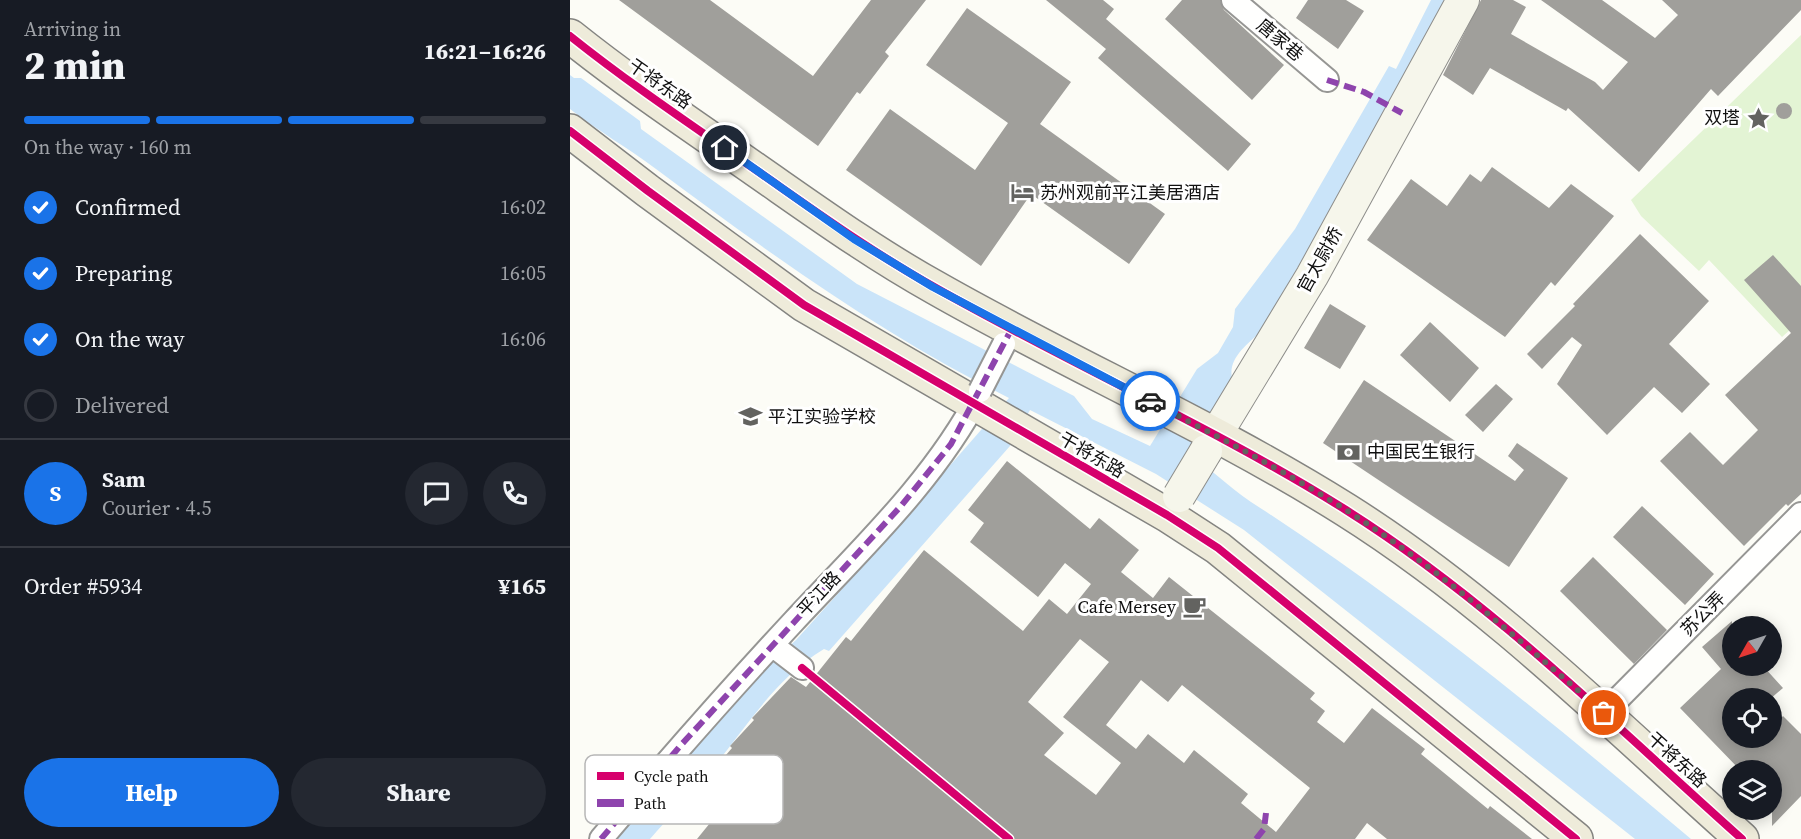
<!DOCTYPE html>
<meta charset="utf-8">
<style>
:root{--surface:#171b24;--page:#242831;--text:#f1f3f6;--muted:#9ea1a6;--line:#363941;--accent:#1a73e8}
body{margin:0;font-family:"Source Serif 4","Noto Sans SC",serif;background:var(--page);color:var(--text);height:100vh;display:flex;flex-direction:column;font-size:22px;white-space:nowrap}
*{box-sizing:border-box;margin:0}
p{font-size:20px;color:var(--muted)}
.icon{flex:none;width:33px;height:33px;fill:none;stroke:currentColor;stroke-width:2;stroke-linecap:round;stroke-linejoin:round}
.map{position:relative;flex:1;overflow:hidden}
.sheet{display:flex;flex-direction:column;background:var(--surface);width:570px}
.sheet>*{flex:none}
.needle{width:39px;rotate:231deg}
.fabs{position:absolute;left:1152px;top:616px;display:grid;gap:12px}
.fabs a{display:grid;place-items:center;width:60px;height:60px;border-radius:50%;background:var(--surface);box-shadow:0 3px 15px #0003;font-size:30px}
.pin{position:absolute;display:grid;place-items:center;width:51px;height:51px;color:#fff;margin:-26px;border:3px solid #fff;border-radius:50%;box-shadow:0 2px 6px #0007}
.courier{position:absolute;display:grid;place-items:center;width:60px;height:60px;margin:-30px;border:4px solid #1a73e8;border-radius:50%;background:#fff;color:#222;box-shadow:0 2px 8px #0007}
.summary em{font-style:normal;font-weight:800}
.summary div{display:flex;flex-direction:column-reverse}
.summary{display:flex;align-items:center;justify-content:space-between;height:102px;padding:0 24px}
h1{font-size:39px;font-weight:800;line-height:45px}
.bar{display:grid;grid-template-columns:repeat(4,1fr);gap:9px 6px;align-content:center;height:72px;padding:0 24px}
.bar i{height:8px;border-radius:4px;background:var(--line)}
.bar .active{background:var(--accent)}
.bar p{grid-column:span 4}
.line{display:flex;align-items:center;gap:15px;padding:0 24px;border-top:2px solid var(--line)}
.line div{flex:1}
.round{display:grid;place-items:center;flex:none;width:63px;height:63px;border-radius:32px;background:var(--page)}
ol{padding:0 24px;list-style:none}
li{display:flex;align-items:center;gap:18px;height:66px}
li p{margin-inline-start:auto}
li .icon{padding:6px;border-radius:50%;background:var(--accent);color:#fff;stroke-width:4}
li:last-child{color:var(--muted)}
li i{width:33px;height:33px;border:3px solid var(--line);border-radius:50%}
.cta{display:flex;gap:12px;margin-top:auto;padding:12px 24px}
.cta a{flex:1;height:69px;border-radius:36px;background:var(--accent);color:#fff;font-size:24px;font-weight:800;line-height:69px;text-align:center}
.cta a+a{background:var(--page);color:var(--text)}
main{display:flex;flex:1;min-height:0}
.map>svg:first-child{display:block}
.green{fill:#e3f4d4}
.water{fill:#cae4f9}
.building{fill:#a09f9b;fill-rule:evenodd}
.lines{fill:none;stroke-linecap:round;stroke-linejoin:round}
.street-casing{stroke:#969694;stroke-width:26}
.secondary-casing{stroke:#8d8d8a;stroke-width:34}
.primary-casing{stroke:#848481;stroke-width:36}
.street{stroke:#fffffe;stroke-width:22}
.secondary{stroke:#f6f6eb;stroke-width:32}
.primary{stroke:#eeebda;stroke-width:33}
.street-bridge-casing{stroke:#969694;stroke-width:26;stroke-linecap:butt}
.secondary-bridge-casing{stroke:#8d8d8a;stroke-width:34;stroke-linecap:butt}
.street-bridge{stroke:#fffffe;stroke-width:22}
.secondary-bridge{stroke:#f6f6eb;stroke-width:32}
.quiet{stroke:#8e44ad;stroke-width:6;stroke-dasharray:12 6;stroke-linecap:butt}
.cycleway-casing{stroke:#fff;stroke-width:11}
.cycleway{stroke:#d6006c;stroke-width:8}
.done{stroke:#636360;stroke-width:6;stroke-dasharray:0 10.8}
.route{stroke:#1a73e8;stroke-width:8}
.labels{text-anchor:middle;stroke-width:6;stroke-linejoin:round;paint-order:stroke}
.street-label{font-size:18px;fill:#101010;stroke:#fff}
.poi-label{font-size:18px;fill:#101010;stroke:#fff;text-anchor:start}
.key{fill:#fff;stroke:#b7b7b7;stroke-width:1.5}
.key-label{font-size:16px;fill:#101010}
</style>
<main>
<section class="sheet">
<div class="summary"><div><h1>2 min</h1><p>Arriving in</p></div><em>16:21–16:26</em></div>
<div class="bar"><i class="active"></i><i class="active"></i><i class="active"></i><i></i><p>On the way · 160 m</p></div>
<ol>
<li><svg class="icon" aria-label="check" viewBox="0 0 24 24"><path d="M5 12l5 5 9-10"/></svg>Confirmed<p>16:02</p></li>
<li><svg class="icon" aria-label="check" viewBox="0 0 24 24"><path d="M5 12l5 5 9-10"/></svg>Preparing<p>16:05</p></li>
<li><svg class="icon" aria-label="check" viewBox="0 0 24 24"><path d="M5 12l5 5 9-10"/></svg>On the way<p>16:06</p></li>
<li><i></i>Delivered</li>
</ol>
<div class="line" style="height:108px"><b class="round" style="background:var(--accent);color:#fff">S</b><div><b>Sam</b><p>Courier · 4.5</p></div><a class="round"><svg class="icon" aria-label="chat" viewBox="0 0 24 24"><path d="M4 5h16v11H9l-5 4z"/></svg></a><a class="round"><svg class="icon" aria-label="phone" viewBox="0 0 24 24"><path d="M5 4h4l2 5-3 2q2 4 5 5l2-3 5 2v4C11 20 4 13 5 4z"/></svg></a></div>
<div class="line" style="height:78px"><div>Order #5934</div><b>¥165</b></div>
<div class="cta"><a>Help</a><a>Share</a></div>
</section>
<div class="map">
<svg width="1231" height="839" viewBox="0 0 1231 839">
<rect width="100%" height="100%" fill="#fcfcf6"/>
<path class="green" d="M1231,35v285l-19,17 -73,-77 -10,11 -58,-55 -10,-16z"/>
<path class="water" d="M861,0h24l-195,332c-13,13 -32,26 -28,46l-46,75c23,13 42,34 65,49 154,99 300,219 440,337h-56l-391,-309 -88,-56 -126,-64 -20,36 -181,205 -5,-2c-46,28 -74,72 -107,114 -21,26 -45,51 -67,76h-33l132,-155 47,-44 38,-42 175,-200c-127,-63 -240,-145 -353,-229 -28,-21 -58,-38 -86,-60v-34l4,3h7l59,43 1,8 216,155 217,112 18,23 58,27 47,-77 21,-16 15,-26 2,-18 60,-80 94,-163 7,3z"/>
<path class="building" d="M49,0h91l103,76 58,-76h55l-41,52 4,4 -29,38 -3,-2 -39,54z
M476,0h57l11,9 -8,10 145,125 -23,27 -130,-113 8,-9z
M612,0h38l4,10 60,55 -32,35 -87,-81z
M738,0h38l18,11 -26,38 -42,-31z
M911,0h32l13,7 -15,27 84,48 8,8 25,-28 -87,-62h61l53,38 23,-23 -16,-15h139v10l-83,86 -7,-7 -72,83 -71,-64 -2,3 -76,-43 -17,27 -30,-20z
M397,8l104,74 -31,42 125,90 -36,50 -98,-70 -50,72 -135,-96 44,-61 85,61 33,-47 -82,-58z
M1206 111a8 8 0 1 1 16 0a8 8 0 1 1-16 0Z
M922,167l57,41 22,-24 43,32 -59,70 -4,-4 -46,55 -138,-97 44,-61 36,27 23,-32 11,8z
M1070,234l69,67 -40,43 41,40 -28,29 -28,-26 -47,48 -50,-51 25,-39 -10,-8 -30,32 -15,-15 48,-48 -2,-2z
M1203,255l28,31v208l-13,12 -2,-2 -42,42 -84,-85 30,-29 33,33 35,-35 -33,-35 66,-62 -47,-53z
M760,304l36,22 -26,43 -36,-21z
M860,322l49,46 -29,34 -50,-47z
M794,380l151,101 9,-11 -16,-14 9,-13 51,35 -59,89 -186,-124z
M926,384l17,15 -30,33 -18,-17z
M437,461l83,68 9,-11 40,32 -18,22 32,26 16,-21 146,116 -5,6 15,12 -8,11 27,21 28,-35 53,41 -4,5 67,55 2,-3 42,33h-145l-20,-16 -12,16h-658l13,-16 -4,-4 3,-3 -20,-18 43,-50 -2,-2 24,-26 -2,-2 39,-41 15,10 40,-50 5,4 73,-91 99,81 26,-32 18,15 24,-30 -26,-21 -27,34 -68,-55 14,-19 -16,-13zM510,639l29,23 -46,55 58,46 -25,32 -52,-40 20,-22 -36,-31zM571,680l27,22 14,-17 128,103 -34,44 -35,-29 7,-9 -54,-44 -10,13 -36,-29 -12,15 -30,-24z
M1072,506l72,68 -29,31 -72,-68z
M1023,557l74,73 -33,34 -74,-73z
M1162,621v45h31l20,22 -13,11h-38v39h40v-10l11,-12 18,18v62l-29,30v-55h-31l-61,-63 41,-39 -19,-22z"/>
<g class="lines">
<defs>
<path id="street" d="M663,0l94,80
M202,645l30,23
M1034,713l197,-199
M31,839c63,-74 127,-147 193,-218 66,-71 141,-141 186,-228"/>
<path id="secondary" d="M636,451l106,-175 151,-276"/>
<path id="primary" d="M0,36c60,48 123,90 186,134 59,41 117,83 180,118 135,77 278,139 410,222 146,92 268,215 396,329
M0,131l78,60 156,114 363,210 51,33 358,291"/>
</defs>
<use href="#street" class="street-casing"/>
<use href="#secondary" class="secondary-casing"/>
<use href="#primary" class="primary-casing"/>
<use href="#street" class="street"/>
<use href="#secondary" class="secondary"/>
<use href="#primary" class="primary"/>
<defs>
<path id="street-bridge" d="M410,391l24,-47"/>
<path id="secondary-bridge" d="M609,496l27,-45"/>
</defs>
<use href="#street-bridge" class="street-bridge-casing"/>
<use href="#secondary-bridge" class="secondary-bridge-casing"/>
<use href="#street-bridge" class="street-bridge"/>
<use href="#secondary-bridge" class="secondary-bridge"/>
<path class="quiet" d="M757,80l37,12 38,21
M31,839l80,-94 220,-239 50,-62 60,-114
M686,839l8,-10 2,-16"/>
<defs>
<path id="cycleway" d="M0,36c60,48 123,90 186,134 59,41 117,83 180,118 135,77 278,139 410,222 146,92 268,215 396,329
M0,131l78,60 156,114 363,210 51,33 358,291
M232,668l207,171"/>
</defs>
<use href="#cycleway" class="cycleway-casing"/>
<use href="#cycleway" class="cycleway"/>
</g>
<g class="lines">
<path class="done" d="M580,401c66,35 133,69 196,109 93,59 175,131 258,203"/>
<path class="route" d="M155,148l129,91 79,48 217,114"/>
</g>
<defs>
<symbol id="sight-bare" viewBox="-9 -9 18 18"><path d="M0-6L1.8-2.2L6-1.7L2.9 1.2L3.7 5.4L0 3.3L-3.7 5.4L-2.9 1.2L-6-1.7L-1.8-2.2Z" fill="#636360" stroke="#fff" stroke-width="2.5" paint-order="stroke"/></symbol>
<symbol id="hotel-bare" viewBox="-9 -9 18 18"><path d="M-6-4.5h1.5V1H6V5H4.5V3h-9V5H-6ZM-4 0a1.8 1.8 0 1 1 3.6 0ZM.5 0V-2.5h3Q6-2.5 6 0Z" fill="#636360" stroke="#fff" stroke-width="2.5" paint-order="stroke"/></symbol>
<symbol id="school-bare" viewBox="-9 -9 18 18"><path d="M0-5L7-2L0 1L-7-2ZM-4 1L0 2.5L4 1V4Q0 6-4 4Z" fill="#636360" stroke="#fff" stroke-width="2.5" paint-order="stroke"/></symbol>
<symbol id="bank-bare" viewBox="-9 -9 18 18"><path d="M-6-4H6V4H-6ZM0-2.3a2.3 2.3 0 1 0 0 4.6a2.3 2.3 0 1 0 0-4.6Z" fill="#636360" stroke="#fff" stroke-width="2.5" paint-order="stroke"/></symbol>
<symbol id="cafe-bare" viewBox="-9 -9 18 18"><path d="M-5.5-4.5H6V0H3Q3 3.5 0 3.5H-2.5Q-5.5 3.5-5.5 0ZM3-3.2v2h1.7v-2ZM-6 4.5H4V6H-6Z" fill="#636360" stroke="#fff" stroke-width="2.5" paint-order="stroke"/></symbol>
</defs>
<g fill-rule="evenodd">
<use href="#sight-bare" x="1172" y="102" width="33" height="33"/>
<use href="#hotel-bare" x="436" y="176" width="33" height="33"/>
<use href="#school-bare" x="164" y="400" width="33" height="33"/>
<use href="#bank-bare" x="762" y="436" width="33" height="33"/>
<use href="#cafe-bare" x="608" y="590" width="33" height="33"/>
</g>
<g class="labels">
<g class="street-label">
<text transform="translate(710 40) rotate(40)" y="6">唐家巷</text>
<text transform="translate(90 84) rotate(35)" y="6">干将东路</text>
<text transform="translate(750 260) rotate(-61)" y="6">官太尉桥</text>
<text transform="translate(522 455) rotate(30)" y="6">干将东路</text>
<text transform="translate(249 594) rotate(-47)" y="6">平江路</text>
<text transform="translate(1133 614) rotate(-45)" y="6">苏公弄</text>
<text transform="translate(1107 760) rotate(42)" y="6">干将东路</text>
</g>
<g class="poi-label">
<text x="1170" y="124" text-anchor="end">双塔</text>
<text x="470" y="199">苏州观前平江美居酒店</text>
<text x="198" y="423">平江实验学校</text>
<text x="797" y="458">中国民生银行</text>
<text x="606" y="613" text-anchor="end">Cafe Mersey</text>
</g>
</g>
<rect x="15" y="755" width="198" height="69" rx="9" class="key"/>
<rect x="27" y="772" width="27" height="8" fill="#d6006c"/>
<rect x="27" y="799" width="27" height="8" fill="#8e44ad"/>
<g class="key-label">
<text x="64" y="782">Cycle path</text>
<text x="64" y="809">Path</text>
</g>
</svg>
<div class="fabs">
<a><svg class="needle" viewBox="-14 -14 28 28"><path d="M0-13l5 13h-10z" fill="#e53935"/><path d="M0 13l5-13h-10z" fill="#9ea1a6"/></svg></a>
<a><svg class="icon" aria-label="locate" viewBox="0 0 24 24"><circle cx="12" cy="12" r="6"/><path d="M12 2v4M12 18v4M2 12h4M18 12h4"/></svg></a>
<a><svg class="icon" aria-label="layers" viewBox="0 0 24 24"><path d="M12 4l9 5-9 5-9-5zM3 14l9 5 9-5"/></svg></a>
</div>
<div class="pin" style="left:1034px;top:713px;background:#ea580c"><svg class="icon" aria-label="bag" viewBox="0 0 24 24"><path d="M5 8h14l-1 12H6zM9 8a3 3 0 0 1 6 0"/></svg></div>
<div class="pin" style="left:155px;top:148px;background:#1f2937"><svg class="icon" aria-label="home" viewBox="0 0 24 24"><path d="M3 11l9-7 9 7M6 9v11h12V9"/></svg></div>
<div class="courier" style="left:580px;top:401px"><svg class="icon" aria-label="car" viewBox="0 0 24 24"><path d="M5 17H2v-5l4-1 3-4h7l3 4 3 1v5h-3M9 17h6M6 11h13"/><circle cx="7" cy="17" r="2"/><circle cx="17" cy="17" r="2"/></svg></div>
</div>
</main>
